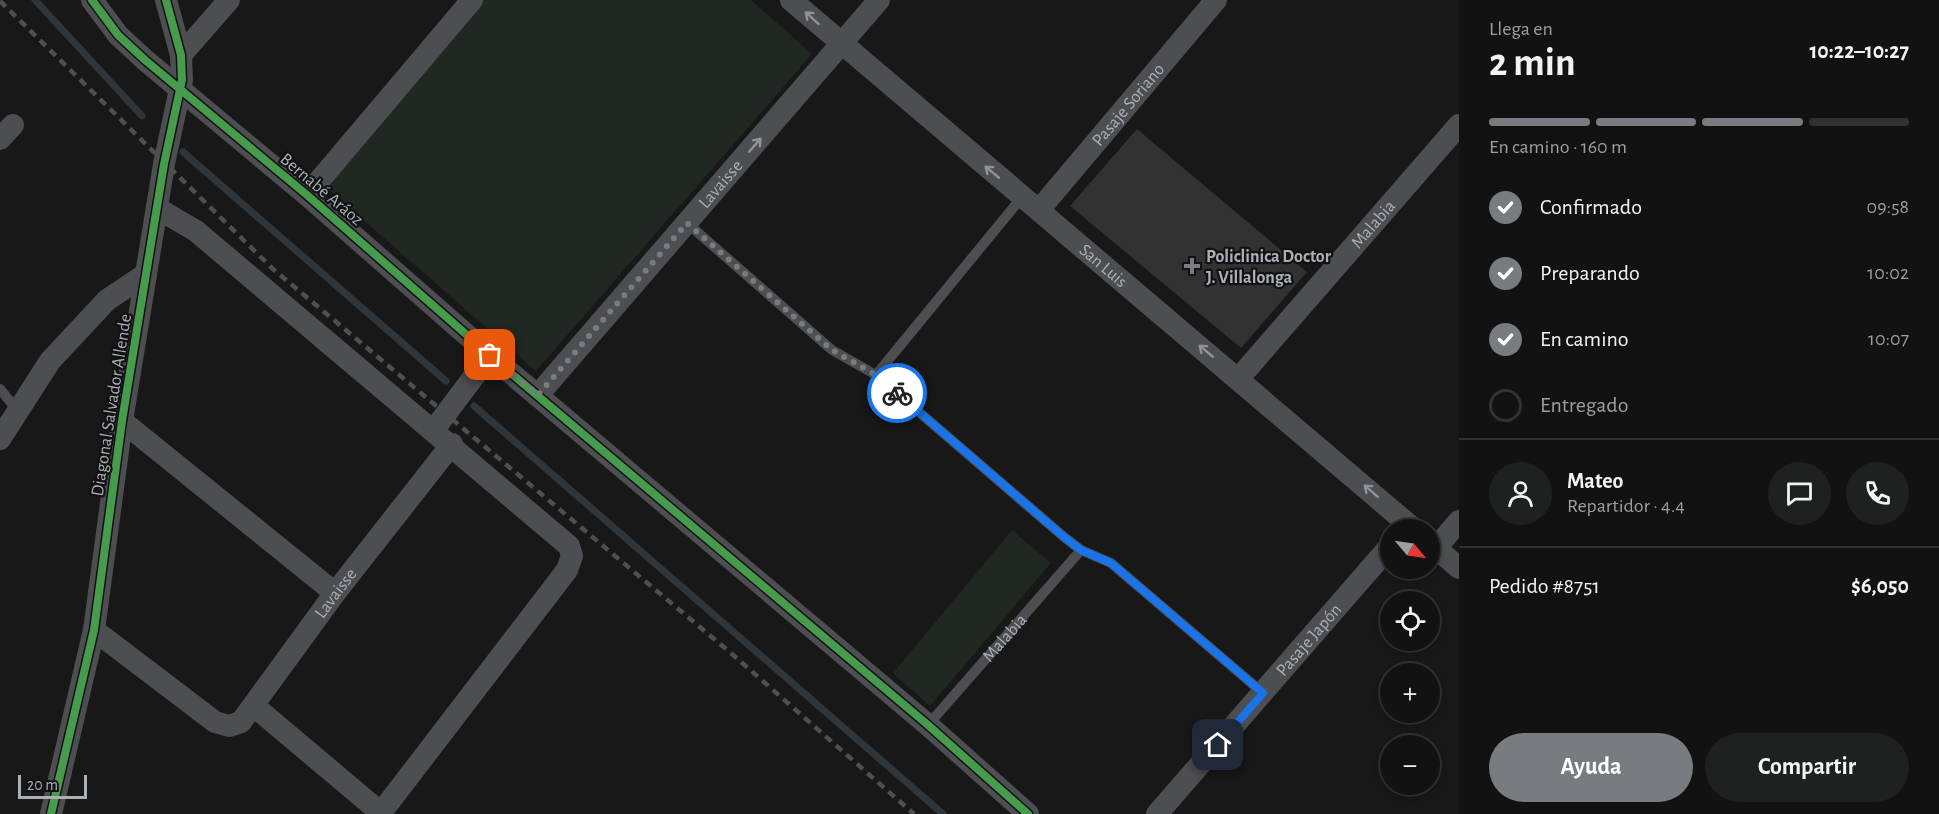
<!DOCTYPE html>
<html lang="es">
<meta charset="utf-8">
<style>
:root{--surface:#121212;--page:#1f2020;--text:#f1f3f6;--muted:#9c9e9f;--line:#313232;--accent:#787b7f}
body{margin:0;font-family:"Alegreya Sans",sans-serif;background:var(--page);color:var(--text);height:100vh;display:flex;flex-direction:column;font-size:22px;white-space:nowrap}
*{box-sizing:border-box;margin:0}
p{font-size:20px;color:var(--muted)}
.icon{flex:none;width:33px;height:33px;fill:none;stroke:currentColor;stroke-width:2;stroke-linecap:round;stroke-linejoin:round}
.map{position:relative;flex:1;overflow:hidden}
.details{display:flex;flex-direction:column;background:var(--surface);width:480px}
.details>*{flex:none}
.needle{width:39px;rotate:119deg}
.fabs{position:absolute;left:1380px;top:519px;display:grid;gap:12px}
.fabs a{display:grid;place-items:center;width:60px;height:60px;border-radius:50%;background:var(--surface);box-shadow:0 3px 9px #0003,0 0 0 2px var(--line);font-size:30px}
.scale{position:absolute;left:18px;bottom:15px;width:69px;box-sizing:border-box;padding-left:6px;border:3px solid #abb0b7;border-top:0;font-size:16px;line-height:21px;white-space:nowrap;color:#abb0b7;-webkit-text-stroke:4px #121214;paint-order:stroke}
.pin{position:absolute;display:grid;place-items:center;width:51px;height:51px;color:#fff;margin:-26px;border-radius:12px;box-shadow:0 3px 9px #0006}
.courier{position:absolute;display:grid;place-items:center;width:60px;height:60px;margin:-30px;border:4px solid #1a73e8;border-radius:50%;background:#fff;color:#222;box-shadow:0 2px 8px #0007}
.summary em{font-style:normal;font-weight:700}
.summary div{display:flex;flex-direction:column-reverse}
.summary{display:flex;align-items:center;justify-content:space-between;height:102px;padding:0 30px}
h1{font-size:39px;font-weight:700;line-height:45px}
.bar{display:grid;grid-template-columns:repeat(4,1fr);gap:9px 6px;align-content:center;height:72px;padding:0 30px}
.bar i{height:8px;border-radius:4px;background:var(--line)}
.bar .on{background:var(--accent)}
.bar p{grid-column:span 4}
.line{display:flex;align-items:center;gap:15px;padding:0 30px;border-top:2px solid var(--line)}
.line div{flex:1}
.round{display:grid;place-items:center;flex:none;width:63px;height:63px;border-radius:32px;background:var(--page)}
ol{padding:0 30px;list-style:none}
li{display:flex;align-items:center;gap:18px;height:66px}
li p{margin-inline-start:auto}
li .icon{padding:6px;border-radius:50%;background:var(--accent);color:#fff;stroke-width:4}
li:last-child{color:var(--muted)}
li i{width:33px;height:33px;border:3px solid var(--line);border-radius:50%}
.cta{display:flex;gap:12px;margin-top:auto;padding:12px 30px}
.cta a{flex:1;height:69px;border-radius:36px;background:var(--accent);color:#fff;font-size:24px;font-weight:700;line-height:69px;text-align:center}
.cta a+a{background:var(--page);color:var(--text)}
main{display:flex;flex:1;min-height:0}
.map>svg:first-child{display:block}
.green{fill:#212721}
.lines{fill:none;stroke-linecap:round;stroke-linejoin:round}
.stream{stroke:#2f363b;stroke-width:7}
.building{fill:#323233}
.service{stroke:#4d4e51;stroke-width:10}
.minor{stroke:#4d4e51;stroke-width:22}
.rail{stroke:#4e4f51;stroke-width:4.5;stroke-dasharray:8 6;stroke-linecap:butt}
.cycleway-casing{stroke:#121214;stroke-width:11}
.cycleway{stroke:#469c4c;stroke-width:8}
.oneway{stroke:#8f9398}
.done{stroke:#787b7f;stroke-width:6;stroke-dasharray:0 10.8}
.route{stroke:#1a73e8;stroke-width:8}
.poi-dot{fill:#787b7f;stroke:#121214;stroke-width:2}
.labels{text-anchor:middle;stroke-width:4.5;stroke-linejoin:round;paint-order:stroke}
.street-label{font-size:18px;fill:#abb0b7;stroke:#121214}
.poi-label{font-size:18px;font-weight:bold;fill:#abb0b7;stroke:#121214;text-anchor:start}
</style>
<main>
<div class="map">
<svg width="1459" height="814" viewBox="0 0 1459 814">
<rect width="100%" height="100%" fill="#181818"/>
<path class="green" d="M476,0h275l61,54 -276,317 -217,-190z
M1012,530l39,33 -121,143 -37,-33z"/>
<g class="lines">
<path class="stream" d="M35,0l107,116
M183,152l263,229
M474,406l469,408"/>
</g>
<path class="building" d="M1137,129l170,143 -66,76 -171,-142z"/>
<g class="lines">
<g class="service">
<path d="M687,223l145,127 44,25 188,162 17,13 30,13 152,130"/>
<path d="M876,375l146,-178"/>
<path d="M0,389l17,21"/>
<path id="s1" d="M928,725l153,-175"/>
</g>
<g class="minor">
<path d="M92,0l26,35 27,25 162,135 193,169 428,361 100,89"/>
<path id="s2" d="M791,0l624,530"/>
<path d="M181,55l48,-55"/>
<path d="M0,139l13,-14"/>
<path d="M307,195l165,-195"/>
<path d="M157,208l39,23 373,315 3,10 -5,14 -187,244"/>
<path id="s3" d="M1039,210l177,-210"/>
<path id="s4" d="M1239,378l220,-253"/>
<path id="s5" d="M538,395l341,-395"/>
<path d="M122,421l213,172"/>
<path d="M433,431l57,-76"/>
<path d="M0,439l50,-78 57,-61 39,-26"/>
<path d="M1430,543l29,25"/>
<path d="M1436,548l23,-27"/>
<path id="s6" d="M94,630l121,92 14,4 12,-4 94,-129 117,-149"/>
<path d="M254,706l127,107"/>
<path d="M51,814l43,-184 28,-209 42,-257 18,-84 -1,-25 -15,-55"/>
<path id="s7" d="M1157,814l233,-268"/>
</g>
<path class="rail" d="M0,1l273,268 459,385 182,160"/>
<defs>
<path id="cycleway" d="M92,0l26,35 27,25 162,135 193,169 428,361 100,89
M51,814l43,-184 28,-209 42,-257 18,-84 -1,-25 -15,-55"/>
</defs>
<use href="#cycleway" class="cycleway-casing"/>
<use href="#cycleway" class="cycleway"/>
</g>
<defs><path id="oneway-shaft" d="M-6 0H5M1.5-3L5.5 0L1.5 3" fill="none" stroke-width="1.6" stroke-linecap="round" stroke-linejoin="round" transform="scale(1.5)"/></defs>
<g class="oneway">
<use href="#oneway-shaft" transform="translate(812 18) rotate(-138)"/>
<use href="#oneway-shaft" transform="translate(755 145) rotate(-49)"/>
<use href="#oneway-shaft" transform="translate(992 172) rotate(-140)"/>
<use href="#oneway-shaft" transform="translate(1206 351) rotate(-140)"/>
<use href="#oneway-shaft" transform="translate(1371 491) rotate(-139)"/>
</g>
<g class="lines">
<path class="done" d="M490,355l48,40 149,-172 145,127 44,25 21,18"/>
<path class="route" d="M897,393l167,144 17,13 30,13 152,130 -45,52"/>
</g>
<path class="poi-dot" d="M1189 257h6v6h6v6h-6v6h-6v-6h-6v-6h6z"/>
<g class="labels">
<g class="street-label">
<text dy="6" stroke="none"><textPath href="#s3" startOffset="138">Pasaje Soriano</textPath></text>
<text dy="6" stroke="none"><textPath href="#s5" startOffset="279">Lavaisse</textPath></text>
<text transform="translate(322 189) rotate(40)" y="6">Bernabé Aráoz</text>
<text dy="6" stroke="none"><textPath href="#s4" startOffset="204">Malabia</textPath></text>
<text dy="6" stroke="none"><textPath href="#s2" startOffset="410">San Luis</textPath></text>
<text transform="translate(111 405) rotate(-81)" y="6">Diagonal Salvador Allende</text>
<text dy="6" stroke="none"><textPath href="#s6" startOffset="339">Lavaisse</textPath></text>
<text dy="6" stroke="none"><textPath href="#s1" startOffset="116">Malabia</textPath></text>
<text dy="6" stroke="none"><textPath href="#s7" startOffset="231">Pasaje Japón</textPath></text>
</g>
<g class="poi-label">
<text x="1206" y="262">Policlinica Doctor<tspan x="1206" dy="21">J. Villalonga</tspan></text>
</g>
</g>
</svg>
<div class="fabs">
<a><svg class="needle" viewBox="-14 -14 28 28"><path d="M0-13l5 13h-10z" fill="#e53935"/><path d="M0 13l5-13h-10z" fill="#9c9e9f"/></svg></a>
<a><svg class="icon" aria-label="locate" viewBox="0 0 24 24"><circle cx="12" cy="12" r="6"/><path d="M12 2v4M12 18v4M2 12h4M18 12h4"/></svg></a>
<a>+</a>
<a>−</a>
</div>
<div class="scale">20 m</div>
<div class="pin" style="left:490px;top:355px;background:#ea580c"><svg class="icon" aria-label="bag" viewBox="0 0 24 24"><path d="M5 8h14l-1 12H6zM9 8a3 3 0 0 1 6 0"/></svg></div>
<div class="pin" style="left:1218px;top:745px;background:#1f2937"><svg class="icon" aria-label="home" viewBox="0 0 24 24"><path d="M3 11l9-7 9 7M6 9v11h12V9"/></svg></div>
<div class="courier" style="left:897px;top:393px"><svg class="icon" aria-label="bike" viewBox="0 0 24 24"><circle cx="6" cy="16" r="4"/><circle cx="18" cy="16" r="4"/><path d="M6 16l4-8h5l3 8M10 8l3 8H6M13 5h3"/></svg></div>
</div>
<section class="details">
<div class="summary"><div><h1>2 min</h1><p>Llega en</p></div><em>10:22–10:27</em></div>
<div class="bar"><i class="on"></i><i class="on"></i><i class="on"></i><i></i><p>En camino · 160 m</p></div>
<ol>
<li><svg class="icon" aria-label="check" viewBox="0 0 24 24"><path d="M5 12l5 5 9-10"/></svg>Confirmado<p>09:58</p></li>
<li><svg class="icon" aria-label="check" viewBox="0 0 24 24"><path d="M5 12l5 5 9-10"/></svg>Preparando<p>10:02</p></li>
<li><svg class="icon" aria-label="check" viewBox="0 0 24 24"><path d="M5 12l5 5 9-10"/></svg>En camino<p>10:07</p></li>
<li><i></i>Entregado</li>
</ol>
<div class="line" style="height:108px"><a class="round"><svg class="icon" aria-label="person" viewBox="0 0 24 24"><circle cx="12" cy="8" r="4"/><path d="M4 21q1-7 8-7t8 7"/></svg></a><div><b>Mateo</b><p>Repartidor · 4.4</p></div><a class="round"><svg class="icon" aria-label="chat" viewBox="0 0 24 24"><path d="M4 5h16v11H9l-5 4z"/></svg></a><a class="round"><svg class="icon" aria-label="phone" viewBox="0 0 24 24"><path d="M5 4h4l2 5-3 2q2 4 5 5l2-3 5 2v4C11 20 4 13 5 4z"/></svg></a></div>
<div class="line" style="height:78px"><div>Pedido #8751</div><b>$6,050</b></div>
<div class="cta"><a>Ayuda</a><a>Compartir</a></div>
</section>
</main>
